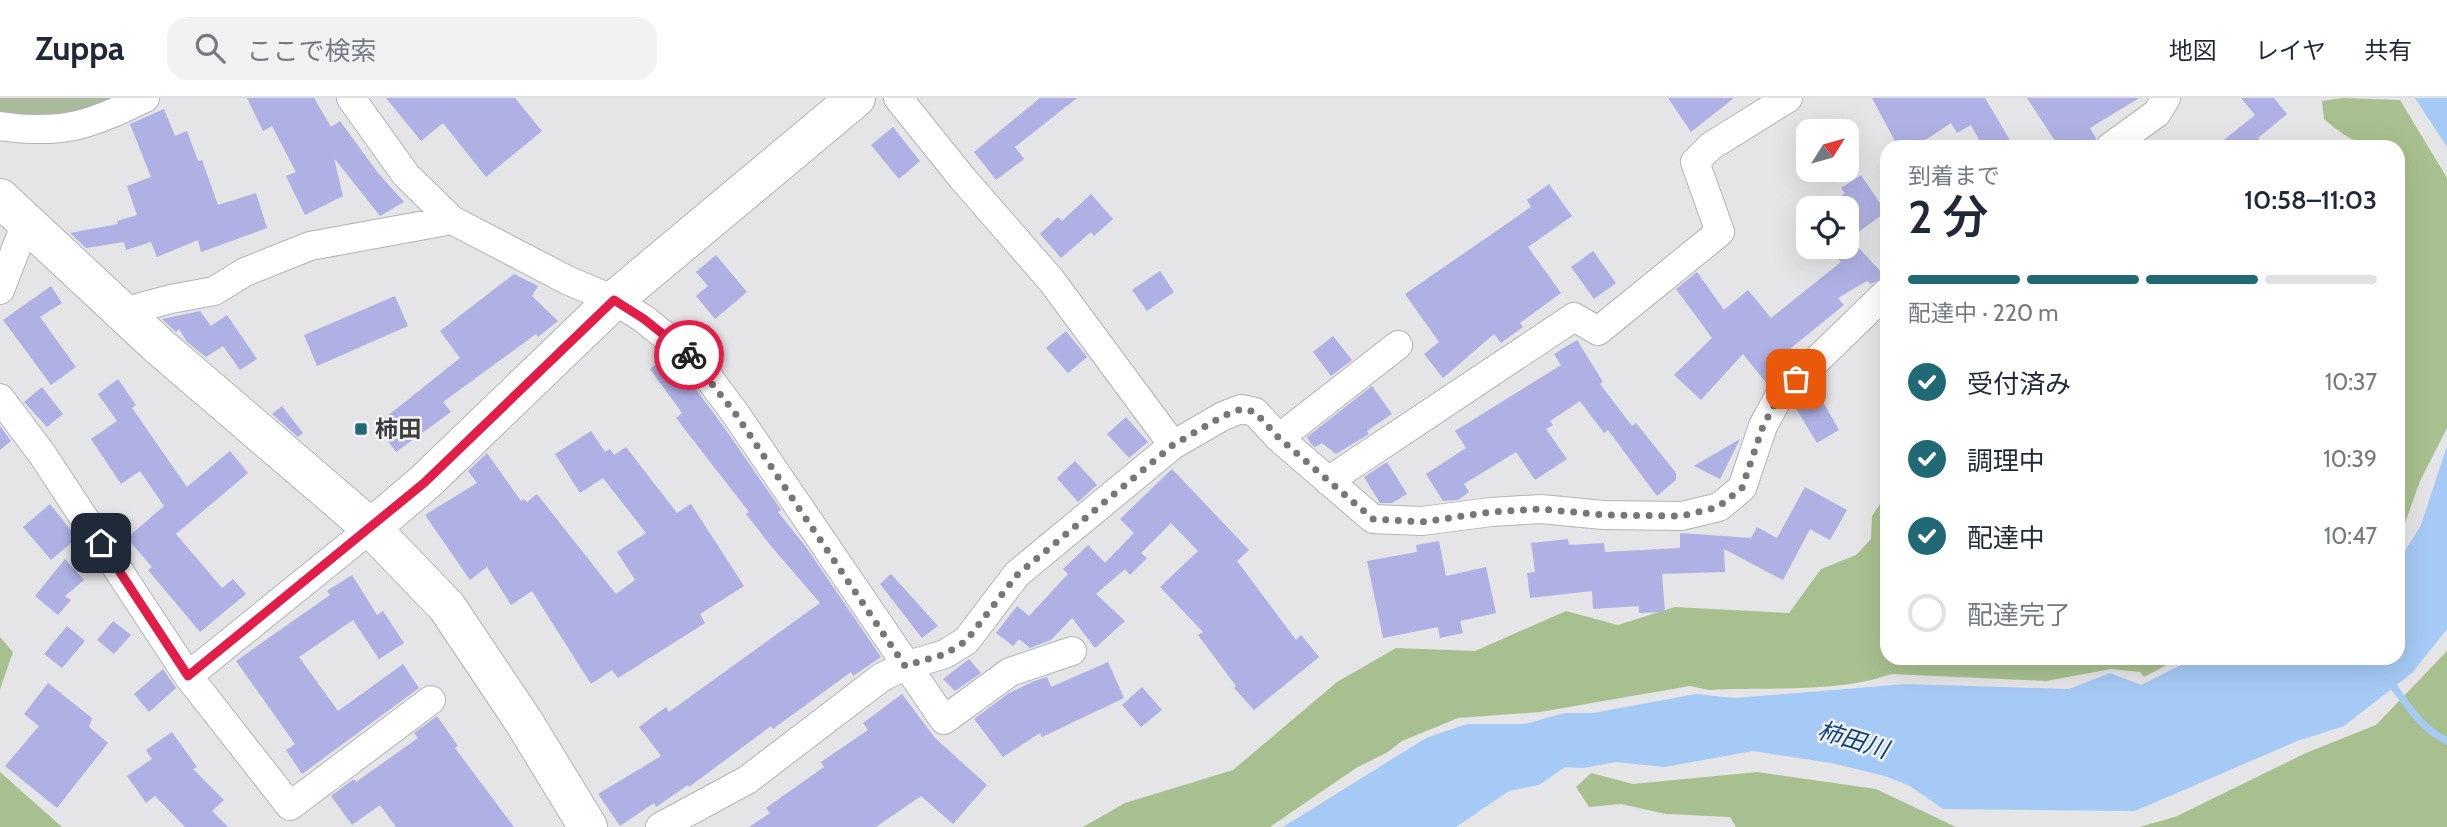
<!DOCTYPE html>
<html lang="ja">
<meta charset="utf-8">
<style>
:root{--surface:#fff;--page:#f2f2f3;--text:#1f2937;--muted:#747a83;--line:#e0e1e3;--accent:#216a75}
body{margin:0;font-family:Cabin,"Noto Sans JP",sans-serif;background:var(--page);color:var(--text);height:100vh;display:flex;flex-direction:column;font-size:26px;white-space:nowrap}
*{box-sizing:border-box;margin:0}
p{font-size:23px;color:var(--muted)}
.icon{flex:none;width:38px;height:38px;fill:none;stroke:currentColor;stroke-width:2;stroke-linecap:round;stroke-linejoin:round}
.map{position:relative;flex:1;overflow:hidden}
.drawer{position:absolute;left:1880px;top:42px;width:525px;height:525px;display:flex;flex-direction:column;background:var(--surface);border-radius:21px;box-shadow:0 7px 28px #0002}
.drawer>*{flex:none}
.needle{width:46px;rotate:53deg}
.tools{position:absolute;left:1796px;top:21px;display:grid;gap:14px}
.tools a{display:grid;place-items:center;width:63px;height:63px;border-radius:14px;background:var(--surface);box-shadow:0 7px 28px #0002;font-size:35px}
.pin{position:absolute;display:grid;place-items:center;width:60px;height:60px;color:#fff;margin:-30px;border-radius:14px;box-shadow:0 4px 10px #0006}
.courier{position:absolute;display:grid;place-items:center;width:70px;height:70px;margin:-35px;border:5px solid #e11d48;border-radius:50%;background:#fff;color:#222;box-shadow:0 2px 9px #0007}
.overview em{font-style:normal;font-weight:600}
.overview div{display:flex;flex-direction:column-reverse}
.overview{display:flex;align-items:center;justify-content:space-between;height:119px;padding:0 28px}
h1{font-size:46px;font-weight:600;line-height:52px}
.bar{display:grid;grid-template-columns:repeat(4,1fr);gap:10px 7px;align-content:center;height:84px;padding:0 28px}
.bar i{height:9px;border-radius:5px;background:var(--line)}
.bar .selected{background:var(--accent)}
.bar p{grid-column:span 4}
ol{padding:0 28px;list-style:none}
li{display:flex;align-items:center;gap:21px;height:77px}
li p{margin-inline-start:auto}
li .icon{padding:7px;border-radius:50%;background:var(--accent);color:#fff;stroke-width:4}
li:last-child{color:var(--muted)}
li i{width:38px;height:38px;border:4px solid var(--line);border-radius:50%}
header{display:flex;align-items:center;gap:42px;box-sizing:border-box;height:98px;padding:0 35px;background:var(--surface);border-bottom:2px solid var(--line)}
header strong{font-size:33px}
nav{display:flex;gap:38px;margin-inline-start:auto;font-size:24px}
.search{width:490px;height:63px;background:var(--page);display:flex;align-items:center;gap:18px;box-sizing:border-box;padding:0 24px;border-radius:21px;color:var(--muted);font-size:26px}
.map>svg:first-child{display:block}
.green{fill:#abba9c}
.forest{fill:#a8c08f}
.water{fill:#a5caf5}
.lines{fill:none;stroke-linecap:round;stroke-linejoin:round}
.stream{stroke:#a5caf5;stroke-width:7}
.building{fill:#afb1e4}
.street-casing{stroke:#b2b3b4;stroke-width:30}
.secondary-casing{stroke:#b2b3b4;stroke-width:40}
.street{stroke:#fff;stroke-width:28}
.secondary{stroke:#fff;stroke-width:38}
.done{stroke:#777778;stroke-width:7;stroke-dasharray:0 12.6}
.route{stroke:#e11d48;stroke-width:9}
.poi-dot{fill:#216a75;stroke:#f2f2f4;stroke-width:2.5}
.labels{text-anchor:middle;stroke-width:5;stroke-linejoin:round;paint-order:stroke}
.poi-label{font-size:23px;font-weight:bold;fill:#3c3c3d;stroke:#f2f2f4;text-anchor:start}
.water-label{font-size:24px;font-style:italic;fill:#0f4276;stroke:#f2f2f4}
</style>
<header>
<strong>Zuppa</strong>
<div class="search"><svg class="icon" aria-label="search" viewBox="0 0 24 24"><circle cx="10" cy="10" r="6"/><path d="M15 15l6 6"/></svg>ここで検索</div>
<nav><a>地図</a><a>レイヤ</a><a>共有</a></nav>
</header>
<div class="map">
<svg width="2447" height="729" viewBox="0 0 2447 729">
<rect width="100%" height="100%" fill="#e5e5e7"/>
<path class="green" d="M0,0h135l-90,26 -45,-11z"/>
<path class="forest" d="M2343,0l57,2 47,78v250l-27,53 -22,62v-396c-35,0 -48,-5 -74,-28l-2,-18z
M1886,397v163h294l-36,19 -4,-5 -29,-3 -65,12 -155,-7c-52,19 -126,13 -182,16l-19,-4 -150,26 -82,6 -56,23 -14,11 -32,16 -86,59h-187l42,-24 108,-33 104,-88 59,-34 79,3 91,-40 52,14 57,-18 114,6 32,-44 35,-14 15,-16 1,-23z
M0,539l13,15 -13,37z
M2447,553v176h-308l36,-10 131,-64 70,-28z
M0,674l62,55h-62z
M1757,674l119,17 80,38h-220l-6,-10 -64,-3 -45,-10 -32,3 -13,-20 15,-14 42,11z"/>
<path class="water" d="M2415,0h32v49z
M2447,348v183l-35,44 -68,53 -47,15 -162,70 -192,-2 -33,-23 -25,-10 -54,-13 -78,-12 -88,16 -49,-5 -33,6 -18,-1 -26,18 -30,6 -53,36h-173l143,-89 41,-14h58l40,-11h28l103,-19 39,4 171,-14 163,5 41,-16 31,12 54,-27h203v-96l23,-37z"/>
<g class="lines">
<path class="stream" d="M2390,584c17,22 31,47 57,59"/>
</g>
<path class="building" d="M247,0h67l17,29 9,-6 38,52 26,29 -24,14 -46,-58 9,38 -38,19 -19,-39 10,-4 -24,-46 -9,5z
M386,0h129l27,33 -56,46 -43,-54 -22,18z
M1040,0h37l-62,49 9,12 -28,21 -22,-28z
M1668,0h66l-43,34z
M1872,0h113l29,49h-31l-12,-22 -14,8 -6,-10 -36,24h-17z
M2027,0h112l-49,30 6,10 -2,9h-35z
M2241,0h33l13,16 -29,24 8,9h-51l40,-32z
M164,11l11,27 12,-5 11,30 4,-1 16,45 38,-12 11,35 -66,24 -3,-12 -41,17 -6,-15 -25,8 -2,-8 -38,6 -16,-15 48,-9 -1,-3 20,-6 -10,-29 24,-9 -21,-53z
M893,29l27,34 -21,18 -28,-34z
M1861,77l25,37 -40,29v-33h-19l18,-15 -4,-5z
M1549,86l23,32 -44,31 33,46 -41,30 3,4 -22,16 -7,-9 -51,44 -19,-24 15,-12 -34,-48 126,-87 -4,-7z
M1091,96l22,25 -19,17 -3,-4 -30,26 -21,-24 18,-17 4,4z
M1828,149h30l28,30 -15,7 -4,-3 -29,17 6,7 -53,43 6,8 -23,23 -7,5 -24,-30 -42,46 -27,-25 38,-37 -36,-49 21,-17 27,38 24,-20 23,28 70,-56z
M1593,153l23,32 -22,16 -23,-32z
M716,157l31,37 -32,27 -19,-23 12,-10 -12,-14z
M1160,173l14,21 -27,19 -15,-21z
M514,176l24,12 -6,10 26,25 -20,16 -2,-3 -93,68 8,10 -55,40 -20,-27 84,-67 -20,-27z
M51,188l11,17 -22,14 36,50 -25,18 -48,-65z
M395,198l13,30 -91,40 -13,-31z
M200,213l11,15 16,-11 30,44 -17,11 -17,-24 -17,11 -19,-15 -8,-13 -3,3 -14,-13z
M1066,233l21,26 -19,16 -22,-25z
M1333,238l19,24 -21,16 -18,-24z
M1577,242l26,42 -3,2 32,42 4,-3 40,50v7l-19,16 -49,-66 -4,3 -24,-32 -30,20 3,4 -7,4 21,30 -32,21 -19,-28 -52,32 5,8 -11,8 -15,1 -17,-27 40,-26 -11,-17 106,-66 -7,-11z
M665,259l19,16 42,57 55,80 -3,2 28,35 75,110 -28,19 -2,-4 -78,57 -2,-3 -82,61 -1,-2 -32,22 -2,-4 -34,23 -22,-32 63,-38 -22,-29 27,-20 3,5 151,-109 -49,-57 -25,-32 3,-2 -73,-94 6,-5 -32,-44z
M118,281l18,26 -4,3 55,79 43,-36 18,22 -72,61 46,54 11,-9 13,15 -46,38 -52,-62 4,-3 -25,-29 37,-32 -24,-35 -19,13 -30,-45 26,-18 -19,-27z
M1372,288l20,28 -25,17 2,3 -33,20 -14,-11 -7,4 -4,-3 -4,-7z
M42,289l21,27 -16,13 -23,-25z
M1818,295l21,37 -22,13 -22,-36z
M282,308l21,27 -5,4 -26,-23z
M1126,319l22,25 -19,16 -22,-24z
M0,328l11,15 -11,9z
M591,333l14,21 5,-3 4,6 12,-8 51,66 14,-9 53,82 -44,28 5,9 -87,55 -6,-8 -21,14 -59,-93 -21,14 -24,-38 -17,13 -45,-65 52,-32 -9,-12 19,-18 34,48 3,-2 3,3 10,-8 79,100 19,-14 -18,-28 29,-19 -43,-55 -23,15 -25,-39z
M1740,341l-20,40 -26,-13z
M1075,363l22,24 -19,17 -21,-24z
M1387,364l20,32 -15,9h-12l-16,-26z
M1172,371l77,81 -12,11 59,79 5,-5 18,22 -65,53 -20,-22 2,-2 -38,-51 5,-3 -43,-45 38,-36 -27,-28 -30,30 6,5 -17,17 -5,-6 -29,25 29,27 -30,27 -23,-30 -21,22 -21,8 -11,-9 -6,7 -17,-13 21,-27 12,10 39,-42 -5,-5 25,-24 17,18 29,-30 -14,-14z
M1805,389l42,23 -17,30 -20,-11 -27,51 -59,-31 1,23 -63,2 3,38 -26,1v-7l-46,3 -1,-18 -62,7 -3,-25 8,-1 -4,-29 37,-4 1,6 35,-2 1,9 75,-4v-15l71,5 6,-11 20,11z
M50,406l27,34 -26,22 -28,-33z
M1439,443l7,35 40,-9 10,46 -36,8 3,12 -23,5 -2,-11 -55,11 -16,-77 50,-9 -1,-7z
M65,461l19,21 -19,16 6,4 -13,15 -23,-19z
M891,476l47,52 -16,12 -42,-54z
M352,477l25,40 6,-4 21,32 -25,16 -26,-39 -54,37 39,54 65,-47 16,24 -117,86 -16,-24 9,-6 -59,-83 94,-66 -3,-4z
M113,523l18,14 -17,19 -17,-14z
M67,528l18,15 -23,27 -18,-14z
M969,561l12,14 -26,18 -12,-12z
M1108,564l16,36 -82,39 -2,-4 -37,24 -29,-38 35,-26 25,-12 13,-4 4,10z
M163,571l13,19 -27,24 -15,-18z
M48,585l44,35 -3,9 19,16 -51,65 -52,-42 34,-40 -15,-12z
M1142,589l20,23 -21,17 -19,-22z
M902,596l33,44 52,47 -34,39 -32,-28 -45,31h-127l21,-14 -4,-5 58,-41 -3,-5 47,-32 -5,-7z
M437,618l21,30 -3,2 59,79h-118l-16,-22 -28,20 -21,-29 23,-17 2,3 62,-44 -4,-5z
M172,634l25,35 -4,2 31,31 -12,11 16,16h-43l-30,-31 -9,7 -19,-27 25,-17 -6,-9z"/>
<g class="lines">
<defs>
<path id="street" d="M351,0l55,77 46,45 115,60 47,20 30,19 52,42 39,52 209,307 66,-48 62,-21
M898,0l65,81 88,101 122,165 50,-29 18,-7 14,3 24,26 94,81 49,2 69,-9 50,-3 62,6 79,1 37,-9 23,-19 21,-62 15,-28 108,-105
M0,28c62,9 91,-1 145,-28
M2110,49l47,-34 9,-15
M0,192l26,-67
M122,214l49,-13 43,-8 31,-19 65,-26 142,-26
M0,300l42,56 146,222 102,130 141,-106
M1279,340l119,-93
M1328,383l246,-164 24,14 122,-99 -25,-70 16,-16 77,-48
M188,578l183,-148
M660,729l87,-47 135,-103 23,-11 40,-12 21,-13 51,-67 156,-129"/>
<path id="secondary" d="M0,100l160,149 211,181 76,79 77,115 64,105
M371,430l53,-45 190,-183 242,-202"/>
</defs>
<use href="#street" class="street-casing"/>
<use href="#secondary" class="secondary-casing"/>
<use href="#street" class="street"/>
<use href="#secondary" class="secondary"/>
</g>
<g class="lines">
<path class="done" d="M689,257l46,58 170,253 40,-12 21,-13 51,-66 156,-130 50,-29 18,-7 14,3 24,26 94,81 49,3 69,-10 51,-3 61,6 79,1 36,-9 24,-19 21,-62 15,-28 18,-19"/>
<path class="route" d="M101,445l87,133 236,-193 190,-183 30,19 45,36"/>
</g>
<rect class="poi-dot" x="354" y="324" width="14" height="14" rx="3.5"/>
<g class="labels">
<g class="poi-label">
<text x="375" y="339">柿田</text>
</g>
<g class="water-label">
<text transform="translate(1853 642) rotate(17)" y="8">柿田川</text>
</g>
</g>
</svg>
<div class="tools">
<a><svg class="needle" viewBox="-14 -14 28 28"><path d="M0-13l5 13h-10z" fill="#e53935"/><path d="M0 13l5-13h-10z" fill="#747a83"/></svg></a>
<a><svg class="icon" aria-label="locate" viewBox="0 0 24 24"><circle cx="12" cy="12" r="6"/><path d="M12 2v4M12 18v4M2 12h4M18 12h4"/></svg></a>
</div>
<div class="pin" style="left:1796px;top:281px;background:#ea580c"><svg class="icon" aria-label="bag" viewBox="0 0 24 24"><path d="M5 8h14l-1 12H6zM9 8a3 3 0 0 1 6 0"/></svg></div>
<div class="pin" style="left:101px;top:445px;background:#1f2937"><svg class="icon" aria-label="home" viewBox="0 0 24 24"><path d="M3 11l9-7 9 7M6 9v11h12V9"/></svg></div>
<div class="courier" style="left:689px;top:257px"><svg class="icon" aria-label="bike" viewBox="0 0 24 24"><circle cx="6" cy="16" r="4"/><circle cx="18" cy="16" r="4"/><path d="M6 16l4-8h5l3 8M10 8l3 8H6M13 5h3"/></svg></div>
<section class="drawer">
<div class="overview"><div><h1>2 分</h1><p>到着まで</p></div><em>10:58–11:03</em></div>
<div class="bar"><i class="selected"></i><i class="selected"></i><i class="selected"></i><i></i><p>配達中 · 220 m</p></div>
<ol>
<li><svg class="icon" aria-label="check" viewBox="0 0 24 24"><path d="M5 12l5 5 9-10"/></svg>受付済み<p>10:37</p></li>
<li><svg class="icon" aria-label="check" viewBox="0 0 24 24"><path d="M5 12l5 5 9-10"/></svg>調理中<p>10:39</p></li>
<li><svg class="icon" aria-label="check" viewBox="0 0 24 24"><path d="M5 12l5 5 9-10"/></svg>配達中<p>10:47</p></li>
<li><i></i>配達完了</li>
</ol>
</section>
</div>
